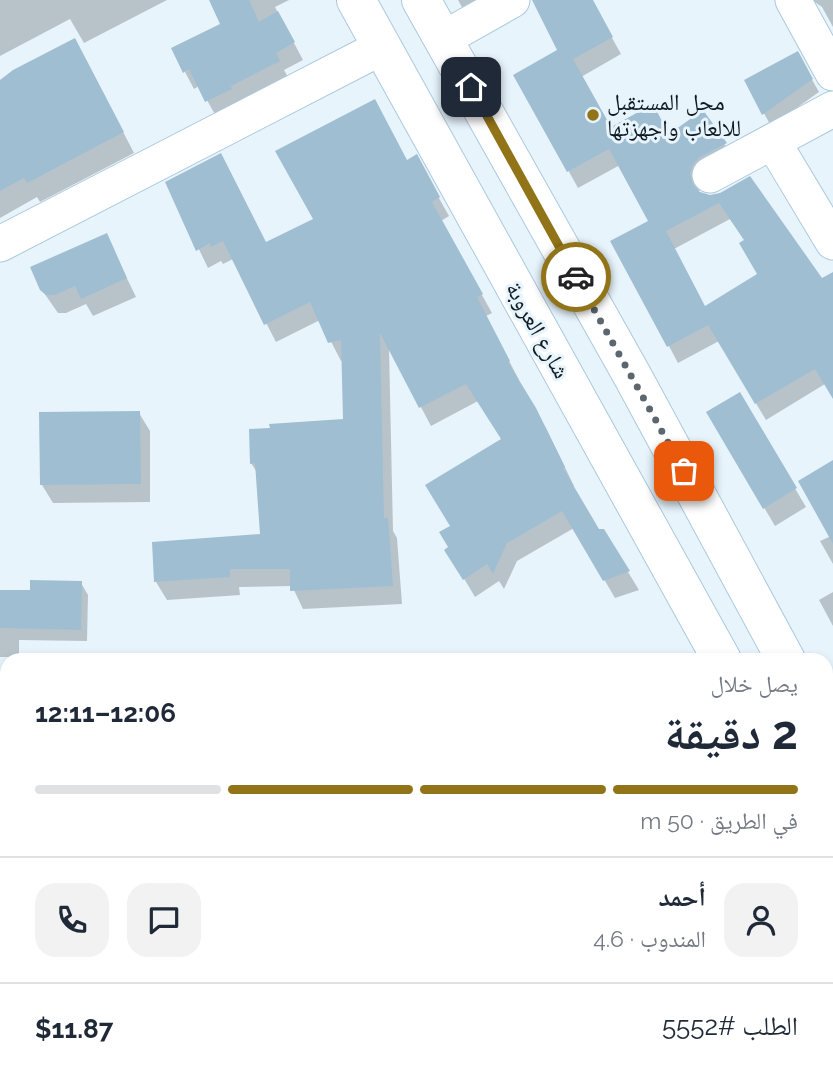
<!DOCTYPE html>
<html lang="ar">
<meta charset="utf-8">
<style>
:root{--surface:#fff;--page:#f2f2f3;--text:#1f2937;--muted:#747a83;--line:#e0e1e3;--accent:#917318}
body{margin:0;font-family:Raleway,"Noto Naskh Arabic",sans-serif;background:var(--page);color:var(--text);direction:rtl;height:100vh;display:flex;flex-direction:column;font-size:26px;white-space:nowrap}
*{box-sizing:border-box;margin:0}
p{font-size:23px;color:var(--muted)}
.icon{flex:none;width:38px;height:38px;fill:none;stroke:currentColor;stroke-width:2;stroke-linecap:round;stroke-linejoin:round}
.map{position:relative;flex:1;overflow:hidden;direction:ltr}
.drawer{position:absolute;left:0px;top:653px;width:833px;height:436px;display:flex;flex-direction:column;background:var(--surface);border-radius:21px 21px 0 0;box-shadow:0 4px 10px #0003;direction:rtl}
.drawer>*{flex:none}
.pin{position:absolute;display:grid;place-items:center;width:60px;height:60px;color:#fff;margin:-30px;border-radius:14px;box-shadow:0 4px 10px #0006}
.courier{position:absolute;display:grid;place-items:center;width:70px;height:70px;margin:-35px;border:5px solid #917318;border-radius:50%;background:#fff;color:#222;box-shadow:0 2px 9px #0007}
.headline em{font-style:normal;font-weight:700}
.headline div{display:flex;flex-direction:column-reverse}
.headline{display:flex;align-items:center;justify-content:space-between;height:119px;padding:0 35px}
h1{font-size:46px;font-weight:700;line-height:52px}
.bar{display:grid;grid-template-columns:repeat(4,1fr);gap:10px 7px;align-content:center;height:84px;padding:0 35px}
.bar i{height:9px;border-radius:5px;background:var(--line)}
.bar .selected{background:var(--accent)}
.bar p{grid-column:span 4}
.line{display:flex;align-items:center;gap:18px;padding:0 35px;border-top:2px solid var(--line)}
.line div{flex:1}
.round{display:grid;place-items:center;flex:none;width:74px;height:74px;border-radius:21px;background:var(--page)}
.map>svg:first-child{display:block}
.shadow{fill:#0003;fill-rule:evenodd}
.building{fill:#a0bed2;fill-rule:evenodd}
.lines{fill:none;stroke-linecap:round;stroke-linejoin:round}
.street-casing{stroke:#abc9de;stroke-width:37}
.highway-casing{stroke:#abc9de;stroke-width:40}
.street{stroke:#fff;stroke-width:35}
.highway{stroke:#fff;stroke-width:38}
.done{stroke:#5b666e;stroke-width:7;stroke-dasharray:0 12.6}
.route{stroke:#917318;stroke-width:9}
.poi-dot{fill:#917318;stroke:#e7f4fc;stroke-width:2.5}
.labels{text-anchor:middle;stroke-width:6;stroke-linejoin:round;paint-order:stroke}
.poi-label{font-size:23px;fill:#0f1a21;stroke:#e7f4fc;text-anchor:start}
.street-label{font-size:23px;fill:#0f1a21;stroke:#e7f4fc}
</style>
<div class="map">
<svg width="833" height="1087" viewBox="0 0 833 1087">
<rect width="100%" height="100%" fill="#e7f4fc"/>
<path class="shadow" d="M0,0h167l-83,43 -14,-24 -70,37z
M211,0h78l-14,7 28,53 -19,10 5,9 -72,39 -18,-32 -5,3 -9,-17 37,-47z
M458,0h49l-33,29z
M561,0h30l30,54 -40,23 29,52 59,7 34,-24 32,48 -33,21 -3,11 11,5 10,-3 113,97v105l-8,-12 -59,36 -47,-79 -41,22 -65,-122 37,-19 -30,-57 -42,23 -62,-112 43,-25zM730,219l15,22 15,34 -55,33 -31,-59z
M812,0h21v27l-11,-20z
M797,53l22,39 -48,34 -25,-45z
M86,60l48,93 -94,49 -3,-5 -37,21v-137z
M416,157l33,59 -8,5 51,92 -6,3 33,64 -2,1 29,47 28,58 -2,1 26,43 5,1 36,59 -24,8 -41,-70 -57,33 -13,28 -5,-8 -24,16 -28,-47 3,-2 2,-21 51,-87 -25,-39 -47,25 -42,-79 4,184 4,7 5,66 -99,5 -11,-23 -53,1 1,8 -73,5 -11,-18 105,-46 -3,-62 -7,-11 94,-42 -2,-61 -2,1 -21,-41 -44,22 -43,-83 -10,5 -2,-3 -13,7 -41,-85 99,61 50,-24z
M106,235l30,62 -43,19 -7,-12 -20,9h-8l-16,-23z
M739,394l67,113 -31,19 -67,-113z
M139,413l11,18v71l-97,1 -11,-18z
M833,462v102l-13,-23 11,-5z
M81,583l7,12 -1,46 -68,-1v17h-19v-65h32z
M833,592v34l-14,-26z
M0,856l7,10v118l-7,-14z
M59,1082h154l3,5h-164l-1,-2z
M247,1082h79l-9,5h-81z
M430,1082h119l-7,5h-122z
M607,1082h113l3,5h-122l-1,-2z"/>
<path class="building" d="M209,0h40l10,22 19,-11 17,31 -19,11 4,8 -49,25 1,3 -27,13 -16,-33 -6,4 -12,-25 49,-24z
M532,0h61l20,37 -40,22 38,68 42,-23 16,30 34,-24 24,33 -27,14 -7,7 -3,10 3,11 7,7 10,3 10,-2 30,-17 72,102 11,-6v127l-18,-30 -60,35 -47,-79 -41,22 -57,-106 38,-20 -39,-72 -42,23 -54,-97 44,-25zM719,203l25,37 -5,3 18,31 -52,32 -39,-75z
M75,38l49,94 -97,51 -3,-5 -24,13v-111l13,-10z
M798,51l15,28 -51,36 -18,-35z
M375,99l32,61 10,-6 23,43 -8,5 51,92 -6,3 33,64 -2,1 28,46 29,59 -2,1 36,61h5l26,42 -27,10 -41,-70 -55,32 -14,31 -6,-10 -24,16 -19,-30 4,-3 -9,-15 11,-6 -25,-41 76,-46 -35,-55 -47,24 -39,-75 4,185h4l5,68 -103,5v-22h-60v8l-76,5 -2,-40 108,-8 -5,-71 -5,1 -1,-35 21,-1 -1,-4 74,-5 -2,-79 -13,3 -18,-41 -46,23 -41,-84 -12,6 -1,-4 -14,8 -31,-69 56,-29 45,89 47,-23 -38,-68z
M107,233l20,45 -46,21 -6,-13 -20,9h-9l-6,-5 -10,-23z
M740,392l57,96 -34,21 -57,-97z
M140,411l1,73 -101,1 -1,-73z
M833,460v84l-35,-63z
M30,580l52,1 -1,49 -81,-2v-38h30z"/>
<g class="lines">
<defs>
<path id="street" d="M793,0l40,73
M443,39l69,-39
M773,142l60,100
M710,175l123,-66
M0,244l382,-197
M826,883l7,-5
M826,940l7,-3
M0,1055l7,21
M547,1087l9,-5"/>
<path id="highway" d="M356,0l366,660
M421,0l212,377 153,283
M826,734l7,13
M826,845l7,12"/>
</defs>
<use href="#street" class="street-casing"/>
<use href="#highway" class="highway-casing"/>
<use href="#street" class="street"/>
<use href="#highway" class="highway"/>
</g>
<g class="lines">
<path class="done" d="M576,277l108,194"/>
<path class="route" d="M471,87l105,190"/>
</g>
<circle class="poi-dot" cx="593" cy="115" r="7"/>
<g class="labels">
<g class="poi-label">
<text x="607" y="110">محل المستقبل<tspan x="607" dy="26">للالعاب واجهزتها</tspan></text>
</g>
<g class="street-label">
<text transform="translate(538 330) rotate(61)" y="8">شارع العروبة</text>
</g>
</g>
</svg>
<div class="pin" style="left:684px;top:471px;background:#ea580c"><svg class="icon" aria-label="bag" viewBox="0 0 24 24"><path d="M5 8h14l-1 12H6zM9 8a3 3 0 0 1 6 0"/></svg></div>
<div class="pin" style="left:471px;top:87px;background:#1f2937"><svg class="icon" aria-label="home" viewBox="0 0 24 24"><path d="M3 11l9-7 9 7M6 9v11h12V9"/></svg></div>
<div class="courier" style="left:576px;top:277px"><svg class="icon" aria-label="car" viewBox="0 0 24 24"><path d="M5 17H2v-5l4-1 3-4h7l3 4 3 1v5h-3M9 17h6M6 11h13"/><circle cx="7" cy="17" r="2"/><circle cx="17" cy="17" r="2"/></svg></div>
<section class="drawer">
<div class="headline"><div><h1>2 دقيقة</h1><p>يصل خلال</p></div><em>12:06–12:11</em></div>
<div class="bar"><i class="selected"></i><i class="selected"></i><i class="selected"></i><i></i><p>في الطريق · 50 m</p></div>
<div class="line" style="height:126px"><a class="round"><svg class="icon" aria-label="person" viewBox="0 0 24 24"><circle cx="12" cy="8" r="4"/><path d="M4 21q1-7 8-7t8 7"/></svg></a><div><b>أحمد</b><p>المندوب · 4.6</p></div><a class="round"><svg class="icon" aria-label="chat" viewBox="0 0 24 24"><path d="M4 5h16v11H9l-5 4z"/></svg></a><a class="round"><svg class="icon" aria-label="phone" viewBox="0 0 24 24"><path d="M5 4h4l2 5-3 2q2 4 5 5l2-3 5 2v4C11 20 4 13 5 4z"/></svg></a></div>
<div class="line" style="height:91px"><div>الطلب #5552</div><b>$11.87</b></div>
</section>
</div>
